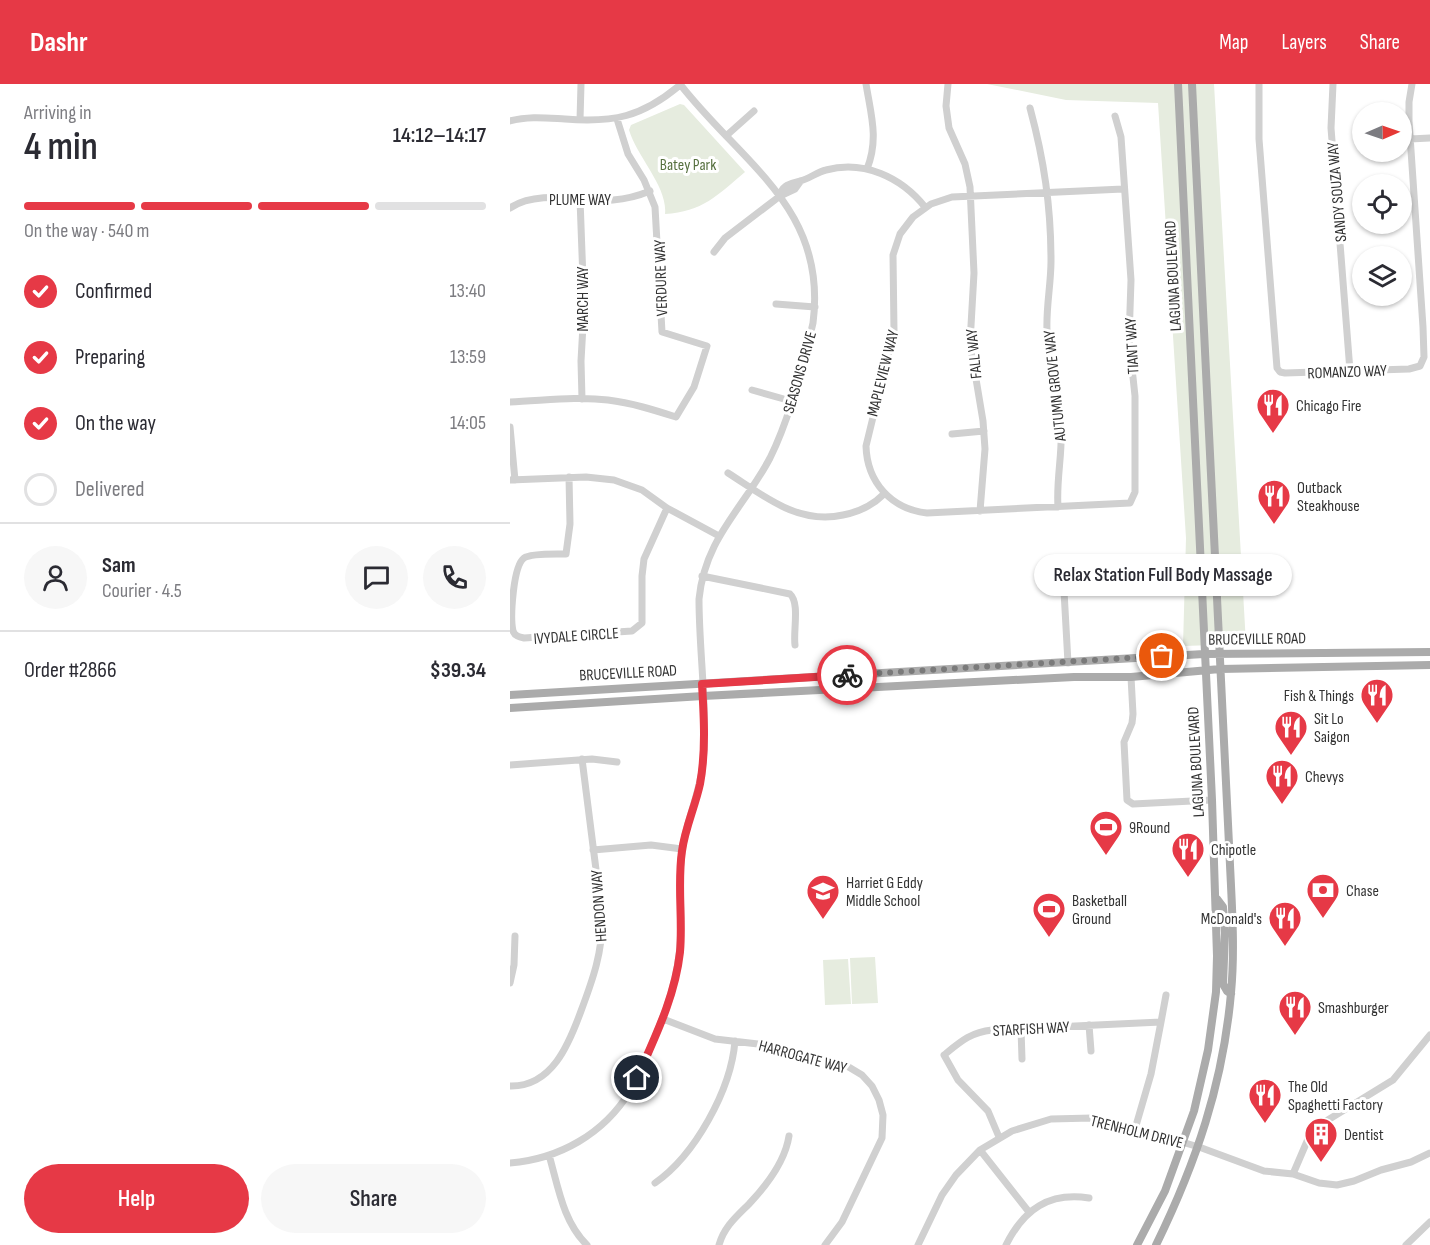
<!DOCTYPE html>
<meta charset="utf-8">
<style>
:root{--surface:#fff;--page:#f7f7f7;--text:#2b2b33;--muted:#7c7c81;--line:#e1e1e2;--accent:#e63946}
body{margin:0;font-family:"Sofia Sans Condensed",sans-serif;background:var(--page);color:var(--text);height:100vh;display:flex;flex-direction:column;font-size:22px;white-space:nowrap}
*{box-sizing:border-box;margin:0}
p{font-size:20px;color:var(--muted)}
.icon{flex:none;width:33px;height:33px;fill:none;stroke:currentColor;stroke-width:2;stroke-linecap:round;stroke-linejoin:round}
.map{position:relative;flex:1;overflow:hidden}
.drawer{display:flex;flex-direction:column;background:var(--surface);width:510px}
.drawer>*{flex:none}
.needle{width:39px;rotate:88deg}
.tools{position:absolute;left:842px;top:18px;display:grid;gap:12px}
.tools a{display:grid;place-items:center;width:60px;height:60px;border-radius:50%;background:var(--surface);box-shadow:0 2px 4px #0004;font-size:30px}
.pin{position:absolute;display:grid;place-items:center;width:51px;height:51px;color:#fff;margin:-26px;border:3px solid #fff;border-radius:50%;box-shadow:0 2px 6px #0007}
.courier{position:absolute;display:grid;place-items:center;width:60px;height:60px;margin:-30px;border:4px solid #e63946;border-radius:50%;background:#fff;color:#222;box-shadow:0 2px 8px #0007}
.bubble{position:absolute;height:42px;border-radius:21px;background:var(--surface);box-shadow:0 2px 4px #0004;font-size:20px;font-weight:600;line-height:42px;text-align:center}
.summary em{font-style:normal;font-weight:600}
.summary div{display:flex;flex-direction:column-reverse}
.summary{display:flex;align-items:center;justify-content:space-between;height:102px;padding:0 24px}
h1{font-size:39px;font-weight:600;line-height:45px}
.bar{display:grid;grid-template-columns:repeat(4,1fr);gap:9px 6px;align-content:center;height:72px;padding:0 24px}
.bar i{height:8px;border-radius:4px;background:var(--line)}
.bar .active{background:var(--accent)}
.bar p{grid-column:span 4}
.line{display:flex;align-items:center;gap:15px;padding:0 24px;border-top:2px solid var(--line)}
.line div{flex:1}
.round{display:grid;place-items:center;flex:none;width:63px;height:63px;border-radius:32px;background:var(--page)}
ol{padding:0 24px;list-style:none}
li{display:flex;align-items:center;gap:18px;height:66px}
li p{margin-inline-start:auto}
li .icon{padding:6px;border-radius:50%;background:var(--accent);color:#fff;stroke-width:4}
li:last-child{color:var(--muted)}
li i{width:33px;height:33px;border:3px solid var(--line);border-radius:50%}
.button{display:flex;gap:12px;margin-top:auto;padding:12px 24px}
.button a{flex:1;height:69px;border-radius:36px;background:var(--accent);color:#fff;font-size:24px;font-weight:600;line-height:69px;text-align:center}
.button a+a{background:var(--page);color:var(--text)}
header{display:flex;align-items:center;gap:36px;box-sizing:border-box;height:84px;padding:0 30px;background:var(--accent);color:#fff}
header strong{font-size:28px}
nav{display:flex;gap:33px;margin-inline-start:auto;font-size:21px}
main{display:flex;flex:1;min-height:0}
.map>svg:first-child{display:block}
.green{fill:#e6ecdf}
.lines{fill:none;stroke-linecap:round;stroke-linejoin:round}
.minor{stroke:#d0d0d0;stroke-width:7}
.major{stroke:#ababab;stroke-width:8}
.done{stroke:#7a7a7a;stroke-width:6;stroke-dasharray:0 10.8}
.route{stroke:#e63946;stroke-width:8}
.labels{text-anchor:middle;stroke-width:6;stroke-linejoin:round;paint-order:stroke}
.park-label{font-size:16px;fill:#56703f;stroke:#fff}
.street-label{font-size:16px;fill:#333;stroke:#fff}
.poi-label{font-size:16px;fill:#333;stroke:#fff;text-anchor:start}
</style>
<header>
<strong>Dashr</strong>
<nav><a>Map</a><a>Layers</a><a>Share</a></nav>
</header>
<main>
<section class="drawer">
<div class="summary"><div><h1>4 min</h1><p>Arriving in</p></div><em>14:12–14:17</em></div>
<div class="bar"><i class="active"></i><i class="active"></i><i class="active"></i><i></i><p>On the way · 540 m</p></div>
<ol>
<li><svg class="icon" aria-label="check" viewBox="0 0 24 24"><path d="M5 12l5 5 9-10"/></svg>Confirmed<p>13:40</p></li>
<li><svg class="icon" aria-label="check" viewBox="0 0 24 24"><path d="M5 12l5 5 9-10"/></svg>Preparing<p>13:59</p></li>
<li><svg class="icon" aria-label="check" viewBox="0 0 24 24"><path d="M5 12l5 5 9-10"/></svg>On the way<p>14:05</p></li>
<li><i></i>Delivered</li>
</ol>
<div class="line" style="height:108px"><a class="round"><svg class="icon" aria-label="person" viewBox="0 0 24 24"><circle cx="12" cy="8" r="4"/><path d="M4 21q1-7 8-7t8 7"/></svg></a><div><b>Sam</b><p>Courier · 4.5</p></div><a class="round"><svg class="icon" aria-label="chat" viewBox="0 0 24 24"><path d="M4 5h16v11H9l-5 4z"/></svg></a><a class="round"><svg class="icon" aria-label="phone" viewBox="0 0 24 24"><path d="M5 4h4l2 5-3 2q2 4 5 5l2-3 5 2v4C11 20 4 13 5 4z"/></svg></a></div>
<div class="line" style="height:78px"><div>Order #2866</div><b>$39.34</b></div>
<div class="button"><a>Help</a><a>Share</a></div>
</section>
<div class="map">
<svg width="920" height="1161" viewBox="0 0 920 1161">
<rect width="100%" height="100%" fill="#fff"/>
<path class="green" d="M477,0h227l32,560 -63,2 3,-108 -28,-435 -92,-3z
M170,20l4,1 61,67c-27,23 -43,40 -80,42 3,-27 -28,-57 -36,-84l2,-5z
M365,873l3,46 -26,1 -2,-46z
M338,875l3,45 -26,1 -2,-45z"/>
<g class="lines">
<path class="minor" d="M356,0c5,31 13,55 1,85
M438,0l-2,22 3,22 16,36 5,23 4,86 -4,70 13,78 2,28 -5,62
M749,0v55l18,229 3,4 5,1 124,-4 11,-3 4,-9 -1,-30 -14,-206v-19l3,-18
M823,0l-2,44 19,243
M520,24c14,52 21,98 21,153 0,23 -5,46 -4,69 1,32 12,63 14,95 2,27 -5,54 -3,82
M605,32l6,21 10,143 -2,60 6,56v96l-5,11 -203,10c-36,-4 -60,-31 -61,-67l28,-115 -1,-76 7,-21 13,-17 18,-13 21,-7 171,-8
M70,36l1,-36
M0,37c18,-5 36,-3 55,-2 48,4 77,-2 115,-34
M216,52l28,-25
M900,55l20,-1
M270,112c2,-12 11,-12 20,-15 9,-2 17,-9 26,-11 38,-10 75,7 99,37
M70,115l4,108 -3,54 1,38
M0,124c29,-19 71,-6 103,-8 13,-1 25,-4 37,-9
M204,168l11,-14 55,-42 15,-7 5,-7
M266,220l39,3
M242,306l39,11
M0,318c32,-1 66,-6 98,-2 24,3 46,10 68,17l18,-30 13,-41 -45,-14 -7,-125 -11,-27 -16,-26 -11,-35
M0,343l5,53
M442,350l32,-3
M218,389c36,23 70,52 115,42 16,-3 30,-10 41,-21
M59,393l1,47 -4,30c-10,0 -35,-1 -42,4 -11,8 -14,60 -11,73 2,5 6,6 11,7l108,-7 10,-8v-47l2,-17 23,-51
M0,396l76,-3 28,3 28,10 25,18 52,28
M192,492l88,18c10,9 3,37 5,51
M558,579l-4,-72 137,-6
M621,593l2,37 -1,9 -8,19 3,58 6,4 79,-4
M0,681l82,-6 25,3
M83,766l58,-5 31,4
M0,899l4,-18 1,-29
M153,935l52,20 43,5 84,19 20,12 10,11 7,14 4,15 -1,23 -40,84 -17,23
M579,941l2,26
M511,945l1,30
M0,1002c42,1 59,-42 71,-75 12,-32 22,-60 21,-94l-20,-158
M625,1045l16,-55 10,-52
M489,1053l-11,-26 -30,-31 -14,-25c16,-13 27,-23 48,-25l169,-8 5,-27
M470,1066l49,62
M39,1071c9,31 14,67 38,90
M0,1079c49,-4 94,-29 120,-72 9,-14 15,-30 21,-45 13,-30 24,-58 28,-91 5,-35 -2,-69 3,-104 4,-30 18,-58 21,-88 5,-54 -4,-110 -4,-164 6,-61 44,-90 71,-141 20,-40 33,-91 43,-135 15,-115 -72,-160 -133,-239
M783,1090l15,-35 10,-13 75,-46 37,-45
M145,1099c40,-28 76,-93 80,-142
M209,1161c5,-18 17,-28 30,-41 18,-19 36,-42 40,-68
M408,1161l24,-50 14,-20 24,-25 32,-19 39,-12 41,-1 24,5 83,24 65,24 29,3 26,9 18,2 17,-4 27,-11 30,-8 19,-9
M496,1161c18,-36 43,-53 83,-47
M896,1161l24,-23"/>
<path class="major" d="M0,611l694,-41 226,-2
M0,624l193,-12 371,-19h57l89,-8 210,-4
M707,815l6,8 2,26 -2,51 4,7 4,3
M627,1161l28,-54 29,-80 14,-61 8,-58 1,-36 -5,-156 -34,-716
M646,1161c40,-82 67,-161 75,-252 4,-43 1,-85 -1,-128l-38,-781"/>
</g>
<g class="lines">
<path class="done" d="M337,591l315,-19"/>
<path class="route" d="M127,994c18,-41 38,-81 43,-126 3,-34 -3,-67 2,-101 3,-23 13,-44 18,-67 6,-32 4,-67 2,-100l145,-9"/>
</g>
<defs>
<symbol id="restaurant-pin" viewBox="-11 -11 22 30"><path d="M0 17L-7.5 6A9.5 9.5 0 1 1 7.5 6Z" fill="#e63946" stroke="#fff"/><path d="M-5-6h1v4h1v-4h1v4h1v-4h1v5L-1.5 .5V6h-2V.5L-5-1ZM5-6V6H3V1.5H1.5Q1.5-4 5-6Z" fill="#fff"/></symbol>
<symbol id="stadium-pin" viewBox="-11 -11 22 30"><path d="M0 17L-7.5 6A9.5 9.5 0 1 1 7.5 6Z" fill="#e63946" stroke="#fff"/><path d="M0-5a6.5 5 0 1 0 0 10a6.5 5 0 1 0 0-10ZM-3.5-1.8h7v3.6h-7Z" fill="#fff"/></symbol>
<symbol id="bank-pin" viewBox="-11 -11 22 30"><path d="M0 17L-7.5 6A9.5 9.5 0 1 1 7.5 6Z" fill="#e63946" stroke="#fff"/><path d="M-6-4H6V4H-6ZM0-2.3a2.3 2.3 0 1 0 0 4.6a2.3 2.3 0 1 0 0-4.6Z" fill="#fff"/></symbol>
<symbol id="school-pin" viewBox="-11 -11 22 30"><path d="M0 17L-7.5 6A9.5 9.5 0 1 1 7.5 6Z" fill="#e63946" stroke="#fff"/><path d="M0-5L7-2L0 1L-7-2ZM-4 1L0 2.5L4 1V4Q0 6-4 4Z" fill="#fff"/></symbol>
<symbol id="building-pin" viewBox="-11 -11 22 30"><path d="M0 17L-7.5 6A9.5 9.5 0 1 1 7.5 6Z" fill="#e63946" stroke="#fff"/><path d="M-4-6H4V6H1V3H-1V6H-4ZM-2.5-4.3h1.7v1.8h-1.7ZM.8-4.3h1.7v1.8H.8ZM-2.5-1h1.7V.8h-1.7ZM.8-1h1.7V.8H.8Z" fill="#fff"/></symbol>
</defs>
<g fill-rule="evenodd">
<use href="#restaurant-pin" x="744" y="302" width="38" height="52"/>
<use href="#restaurant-pin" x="745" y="393" width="38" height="52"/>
<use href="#restaurant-pin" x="848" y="592" width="38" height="52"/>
<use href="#restaurant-pin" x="762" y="624" width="38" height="52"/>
<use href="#restaurant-pin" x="753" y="673" width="38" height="52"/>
<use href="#stadium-pin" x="577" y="724" width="38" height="52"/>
<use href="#restaurant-pin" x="659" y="746" width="38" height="52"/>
<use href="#bank-pin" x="794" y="787" width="38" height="52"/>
<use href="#school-pin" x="294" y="788" width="38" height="52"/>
<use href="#stadium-pin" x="520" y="806" width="38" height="52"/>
<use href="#restaurant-pin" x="756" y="815" width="38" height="52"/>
<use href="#restaurant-pin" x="766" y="904" width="38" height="52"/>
<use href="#restaurant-pin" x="736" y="992" width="38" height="52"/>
<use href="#building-pin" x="792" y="1031" width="38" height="52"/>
</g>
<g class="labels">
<g class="park-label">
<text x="178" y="86">Batey Park</text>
</g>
<g class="street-label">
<text transform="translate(826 108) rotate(-95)" y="6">SANDY SOUZA WAY</text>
<text x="70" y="121">PLUME WAY</text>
<text transform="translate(662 192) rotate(-93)" y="6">LAGUNA BOULEVARD</text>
<text transform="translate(150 194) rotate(-92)" y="6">VERDURE WAY</text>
<text transform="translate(72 215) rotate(-90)" y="6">MARCH WAY</text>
<text transform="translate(621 262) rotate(-93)" y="6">TIANT WAY</text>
<text transform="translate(463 270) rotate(-96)" y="6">FALL WAY</text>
<text transform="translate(837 287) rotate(-2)" y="6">ROMANZO WAY</text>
<text transform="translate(289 288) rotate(-74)" y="6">SEASONS DRIVE</text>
<text transform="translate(372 289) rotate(-76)" y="6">MAPLEVIEW WAY</text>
<text transform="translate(544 302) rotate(-96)" y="6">AUTUMN GROVE WAY</text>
<text transform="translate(66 551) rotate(-4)" y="6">IVYDALE CIRCLE</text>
<text transform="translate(747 554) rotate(-1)" y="6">BRUCEVILLE ROAD</text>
<text transform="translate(118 588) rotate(-3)" y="6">BRUCEVILLE ROAD</text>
<text transform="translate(685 678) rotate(-93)" y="6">LAGUNA BOULEVARD</text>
<text transform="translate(88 822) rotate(-94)" y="6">HENDON WAY</text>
<text transform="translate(521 944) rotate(-3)" y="6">STARFISH WAY</text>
<text transform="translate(293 972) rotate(15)" y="6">HARROGATE WAY</text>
<text transform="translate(627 1047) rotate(14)" y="6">TRENHOLM DRIVE</text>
</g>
<g class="poi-label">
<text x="786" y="327">Chicago Fire</text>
<text x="787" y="409">Outback<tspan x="787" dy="18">Steakhouse</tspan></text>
<text x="844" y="617" text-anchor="end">Fish &amp; Things</text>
<text x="804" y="640">Sit Lo<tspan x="804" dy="18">Saigon</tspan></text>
<text x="795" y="698">Chevys</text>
<text x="619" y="749">9Round</text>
<text x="701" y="771">Chipotle</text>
<text x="336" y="804">Harriet G Eddy<tspan x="336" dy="18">Middle School</tspan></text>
<text x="836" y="812">Chase</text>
<text x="562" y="822">Basketball<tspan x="562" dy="18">Ground</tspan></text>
<text x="752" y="840" text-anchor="end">McDonald's</text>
<text x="808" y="929">Smashburger</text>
<text x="778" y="1008">The Old<tspan x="778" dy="18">Spaghetti Factory</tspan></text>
<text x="834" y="1056">Dentist</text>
</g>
</g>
</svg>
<div class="tools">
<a><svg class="needle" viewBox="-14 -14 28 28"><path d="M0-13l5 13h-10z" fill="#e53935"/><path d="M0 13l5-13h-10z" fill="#7c7c81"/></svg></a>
<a><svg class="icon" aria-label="locate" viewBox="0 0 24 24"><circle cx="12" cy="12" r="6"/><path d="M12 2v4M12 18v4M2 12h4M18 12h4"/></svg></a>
<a><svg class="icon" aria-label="layers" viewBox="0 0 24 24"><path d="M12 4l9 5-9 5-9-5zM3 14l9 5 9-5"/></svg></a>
</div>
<div class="pin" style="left:652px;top:572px;background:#ea580c"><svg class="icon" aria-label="bag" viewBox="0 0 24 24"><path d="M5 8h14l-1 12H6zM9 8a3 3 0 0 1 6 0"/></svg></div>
<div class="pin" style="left:127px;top:994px;background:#1f2937"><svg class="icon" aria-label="home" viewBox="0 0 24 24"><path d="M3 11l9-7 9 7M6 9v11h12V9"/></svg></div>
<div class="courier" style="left:337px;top:591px"><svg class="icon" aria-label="bike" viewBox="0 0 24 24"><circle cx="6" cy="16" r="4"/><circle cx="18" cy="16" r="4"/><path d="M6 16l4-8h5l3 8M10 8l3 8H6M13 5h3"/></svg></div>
<div class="bubble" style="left:524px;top:470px;width:258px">Relax Station Full Body Massage</div>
</div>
</main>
